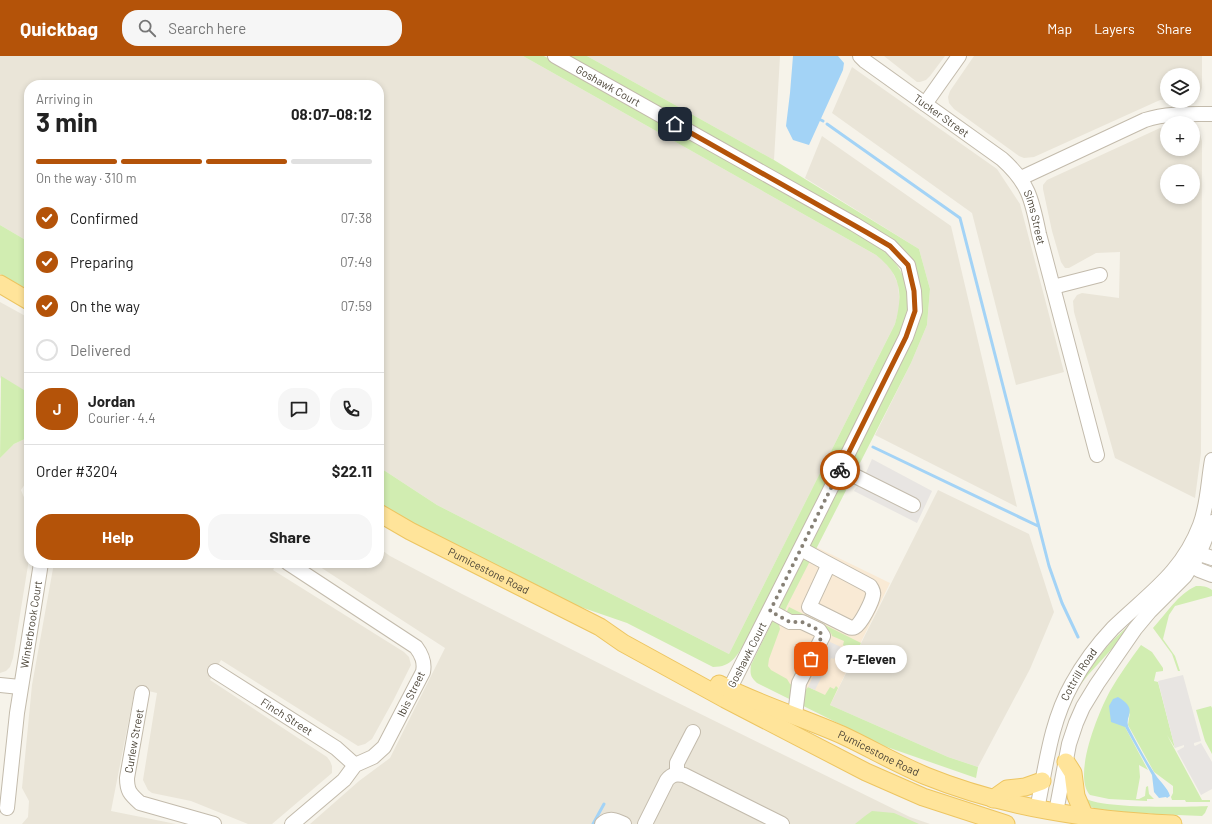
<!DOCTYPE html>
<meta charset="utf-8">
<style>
:root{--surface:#fff;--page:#f6f6f6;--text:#222;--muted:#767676;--line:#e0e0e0;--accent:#b45309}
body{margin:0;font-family:Barlow,sans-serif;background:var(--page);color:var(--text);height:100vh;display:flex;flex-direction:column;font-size:15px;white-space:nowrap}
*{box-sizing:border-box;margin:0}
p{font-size:13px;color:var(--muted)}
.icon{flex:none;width:22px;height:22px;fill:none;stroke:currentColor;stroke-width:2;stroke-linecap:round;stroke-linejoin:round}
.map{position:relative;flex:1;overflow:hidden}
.details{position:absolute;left:24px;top:24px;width:360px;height:488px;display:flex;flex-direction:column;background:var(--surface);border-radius:16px;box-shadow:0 2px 6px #0003}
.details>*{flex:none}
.tools{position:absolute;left:1160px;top:12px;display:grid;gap:8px}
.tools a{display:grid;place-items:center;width:40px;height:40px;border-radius:50%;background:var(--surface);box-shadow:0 2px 6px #0003;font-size:20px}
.pin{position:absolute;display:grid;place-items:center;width:34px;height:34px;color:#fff;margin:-17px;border-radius:8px;box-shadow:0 2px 6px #0006}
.courier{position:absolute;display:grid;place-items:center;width:40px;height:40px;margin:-20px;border:3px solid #b45309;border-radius:50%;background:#fff;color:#222;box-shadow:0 1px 5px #0007}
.bubble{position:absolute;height:28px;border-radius:14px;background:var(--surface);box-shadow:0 2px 6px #0003;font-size:13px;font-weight:700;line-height:28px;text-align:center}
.headline em{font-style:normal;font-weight:700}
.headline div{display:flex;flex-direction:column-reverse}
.headline{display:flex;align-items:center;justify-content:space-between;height:68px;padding:0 12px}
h1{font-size:26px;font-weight:700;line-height:30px}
.bar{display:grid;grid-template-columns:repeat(4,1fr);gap:6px 4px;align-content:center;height:48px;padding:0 12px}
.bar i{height:5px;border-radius:3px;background:var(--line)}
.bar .on{background:var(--accent)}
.bar p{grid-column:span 4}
.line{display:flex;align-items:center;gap:10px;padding:0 12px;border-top:1px solid var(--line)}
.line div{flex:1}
.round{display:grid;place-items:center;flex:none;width:42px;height:42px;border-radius:16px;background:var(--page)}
ol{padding:0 12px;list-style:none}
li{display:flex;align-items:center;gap:12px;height:44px}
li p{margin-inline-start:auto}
li .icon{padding:4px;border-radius:50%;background:var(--accent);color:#fff;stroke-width:4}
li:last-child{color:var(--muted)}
li i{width:22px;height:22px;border:2px solid var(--line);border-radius:50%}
.action{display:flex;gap:8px;margin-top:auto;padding:8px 12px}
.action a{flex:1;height:46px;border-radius:16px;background:var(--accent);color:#fff;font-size:16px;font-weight:700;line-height:46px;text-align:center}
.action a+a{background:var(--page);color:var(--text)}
header{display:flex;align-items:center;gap:24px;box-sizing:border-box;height:56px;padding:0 20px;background:var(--accent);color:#fff}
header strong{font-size:19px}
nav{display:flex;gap:22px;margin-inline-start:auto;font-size:14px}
.search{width:280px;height:36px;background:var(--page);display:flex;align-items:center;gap:10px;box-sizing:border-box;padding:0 14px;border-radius:16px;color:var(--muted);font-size:15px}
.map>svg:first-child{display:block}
.residential{fill:#eae5d8;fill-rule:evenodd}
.commercial{fill:#f9ead5}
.green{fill:#d1edb1}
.parking{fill:#e8e5e2}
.water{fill:#a3d3f6}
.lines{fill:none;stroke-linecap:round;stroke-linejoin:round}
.stream{stroke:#a3d3f6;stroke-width:3}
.minor-casing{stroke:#c3bbac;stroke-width:16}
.major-casing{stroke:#edc561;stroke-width:19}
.minor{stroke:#fff;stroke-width:14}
.major{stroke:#ffe49a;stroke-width:17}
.done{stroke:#878176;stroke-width:4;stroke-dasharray:0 7.2}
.route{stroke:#b45309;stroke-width:5}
.labels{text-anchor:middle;stroke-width:3;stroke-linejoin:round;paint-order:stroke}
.street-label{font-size:11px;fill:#4b4437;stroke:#fff}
</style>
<header>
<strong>Quickbag</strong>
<div class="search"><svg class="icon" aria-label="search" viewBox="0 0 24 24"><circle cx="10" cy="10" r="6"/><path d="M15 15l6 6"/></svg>Search here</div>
<nav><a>Map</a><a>Layers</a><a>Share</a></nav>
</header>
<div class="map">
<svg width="1212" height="768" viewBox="0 0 1212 768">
<rect width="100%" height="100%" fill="#f6f3ea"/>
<path class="residential" d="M0,0h523l353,199 8,6 8,10 6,13 2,22 -5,18 -166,330 -292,-149 -58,-38v-382h-350v157l-29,-17z
M587,0h193l-6,104z
M884,0h61l-15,20 -4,4 -6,2h-3z
M974,0h228v32l-3,8 -6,4v-25h-26v25h-7l-126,57 -10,1 -5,-2 -65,-47 -5,-6 -1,-6 2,-6z
M852,11l145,102 23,35 44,168 -48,13 -44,-172 -140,-100z
M1160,72h7v21h26v-21l3,2 4,4 2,7 -1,312 -6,45 -80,-40 -41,-146 -1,-11 4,-6 5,-2 37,5 1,-46 -24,1 -27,15h-4l-4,-6 -9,-31 -9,-42v-4l4,-5zM1167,115h26v26h-26z
M822,80l129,90 66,281 -142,-72 36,-72 16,-38 3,-36 -11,-40 -114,-71z
M0,246l29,16v75l-28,-16 -1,2z
M29,381v41l-8,12 8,20v49l-16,99 -3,9 -4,4 -6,2v-215l14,-14z
M938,434l91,44 25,78 -24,57 -52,98 -30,-10 -118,-52z
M379,492l11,8 72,38 194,98 254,125 20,7h-620l49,-43 31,-23 55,-110 -131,-85h65z
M54,507h223l-4,7 131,82 5,5 2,8 -18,36 -21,38 -7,5 -7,2 -137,-86 -11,20 117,77 3,4 2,5v7l-60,51h-24l-57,-23 -39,-8 -4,-3 -5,-10 14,-87 -22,-5 -24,123 65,13h-154l6,-7 1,-16 -7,-13 10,-103z"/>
<path class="commercial" d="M816,491l74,36 -60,122 -62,-32 -4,-11 23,-56z"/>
<path class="green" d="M523,0h21l329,186c32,24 42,47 30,86l-157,314c-10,14 -14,25 -33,25l-86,-44 -58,-20 -190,-97v-39l58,38 292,149 166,-330c8,-29 7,-49 -19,-69z
M565,0h22l187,104 145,89 11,40 -3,36 -16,38 -124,243 -8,19 1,4 -11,30 -1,7 3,4 16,9 3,5 15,7 3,-4 17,8 5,-8 4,2 2,-3 2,2 -8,17 118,52 30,10 -2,11 -92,-32 -127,-63c-7,-6 -7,-10 -6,-18l165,-338 -5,-64z
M0,169l29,17v48l-29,-16z
M1,320l28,17v44l-15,7 -14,14z
M1196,530c6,0 11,0 16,4v6l-37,10 -6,9 -6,24 12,17 5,15h-2l-6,-17 -19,-26c13,-14 25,-34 43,-42z
M789,551l72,36 -8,15 -2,-1 1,-7 -9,-5 1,-4 -12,-5 -1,-3 -32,-16 -13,-4z
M1144,555l-14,18 -42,46 -10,13 -15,33 2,-15 26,-40 21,-25z
M1141,589l11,7 11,16v3l-7,1 -2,9 4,1 17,66 -8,-13 35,65h8v2h-24l-1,-2h-13l-1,-3 2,-4v-7l-19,-14 -26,-47 2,-13 -5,15 23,43 -9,-5 1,12 -4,22h3l6,-3 1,-9 2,-1 1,8 5,5h-7v2l-38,-2 -19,-4c-18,-19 9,-84 20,-104 9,-16 20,-31 31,-46z
M1211,650l1,2v46l-7,-13 -9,-31z
M1085,742c16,11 101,9 123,8l-3,7 -3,3 -49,-2 -5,-1 -4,1 -48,-5 -9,-4z
M872,755l22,2 25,11h-64l10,-8z"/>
<path class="parking" d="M872,403l60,32 -15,32 -63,-32 11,-16z
M830,586l11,5 -7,12 -3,-1 -16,32 -7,-3z
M1183,619l18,66 -7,2v2l1,1 6,-3 11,19v27l-11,6 -24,-44 7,-4v-2l-9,3 -17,-67z"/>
<path class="water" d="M793,0h45l6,7 -1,7 -34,75 -16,-5 -7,-14 4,-33z
M1118,641c22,13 5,19 11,31 8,15 16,31 26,46 5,8 13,14 15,22l-3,2 -1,-1 -7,1 -5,-6 -2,-17 -27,-48 -14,-5 -2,-16 4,-7z"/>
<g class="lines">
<path class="stream" d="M821,64l2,1
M827,68l133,94 89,348 13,37 16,34
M873,391l165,79
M593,768l11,-20"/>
<defs>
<g id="minor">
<path id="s1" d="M555,0l299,168 36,22 18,19 6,26 1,20 -9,26 -82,165 -99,196"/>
<path id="s2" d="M860,0l5,5 137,98c27,24 30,41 37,75l58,221"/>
<path d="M925,48l34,-48"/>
<path d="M1021,122l124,-58c22,-7 44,-6 67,-6"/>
<path d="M1053,231l47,-12"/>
<path d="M841,413l72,36"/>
<path d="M801,493l22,12 5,5 -19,41 40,20c2,1 4,1 6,0 6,-3 17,-25 18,-32 1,-3 -1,-6 -3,-9l-47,-25"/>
<path d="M1191,495l21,7"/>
<path d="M1185,503l14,11 13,5"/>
<path d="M288,507l128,84c6,8 9,15 7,25l-39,75 -11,10 -18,8 -11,15 -52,44"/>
<path d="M770,555l20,11h12l17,8 4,6 -24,47 -4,32"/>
<path id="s3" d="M215,615l121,77 19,17"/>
<path d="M0,629l20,2"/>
<path d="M142,637l-15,85c0,13 3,16 13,25l74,21"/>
<path d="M677,718v-11l16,-31"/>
<path id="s4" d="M7,752l10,-95 24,-150"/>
<path id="s5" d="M1037,753c9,-42 13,-86 35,-125 11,-20 25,-39 41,-56 35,-34 69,-55 87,-103 8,-21 8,-43 12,-65"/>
<path d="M1056,756l13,-68 7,-21 7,-16 14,-23 38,-55 15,-18 35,-35 14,-22 13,-32"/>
<path d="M602,768c7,-7 14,-4 22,0"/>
<path d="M645,768l22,-44c5,-6 9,-6 17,-5l98,49"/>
</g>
<g id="major">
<path d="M0,228l29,17"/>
<path id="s6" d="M379,457l31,18 190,96 23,16 102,56 141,73 57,25 83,27"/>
<path id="s7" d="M719,628c39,20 82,33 123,51 28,13 55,29 84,41 79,32 163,44 247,48"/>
<path d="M1066,706l7,11 3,23 9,21"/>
<path d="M993,743l14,-10 18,-2 17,-6"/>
</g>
</defs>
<use href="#minor" class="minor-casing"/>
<use href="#major" class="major-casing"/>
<use href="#minor" class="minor"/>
<use href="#major" class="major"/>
</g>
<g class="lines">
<path class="done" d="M811,603l11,-23 -3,-6 -17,-8h-12l-20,-11 70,-141"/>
<path class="route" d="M675,68l191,108 24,14 18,19 6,26 1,20 -9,26 -66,133"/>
</g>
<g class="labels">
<g class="street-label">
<text dy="4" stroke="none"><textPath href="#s1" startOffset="61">Goshawk Court</textPath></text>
<text dy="4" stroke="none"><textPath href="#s2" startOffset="101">Tucker Street</textPath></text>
<text dy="4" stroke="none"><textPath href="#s2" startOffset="244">Sims Street</textPath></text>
<text dy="4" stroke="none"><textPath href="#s6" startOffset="124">Pumicestone Road</textPath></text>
<text dy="4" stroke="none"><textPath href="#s4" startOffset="185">Winterbrook Court</textPath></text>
<text transform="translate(747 599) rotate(-63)" y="4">Goshawk Court</text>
<text dy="4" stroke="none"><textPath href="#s5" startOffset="142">Cottrill Road</textPath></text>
<text transform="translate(411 638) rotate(-64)" y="4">Ibis Street</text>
<text dy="4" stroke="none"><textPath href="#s3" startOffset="85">Finch Street</textPath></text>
<text transform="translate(134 685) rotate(-80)" y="4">Curlew Street</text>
<text dy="4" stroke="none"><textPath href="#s7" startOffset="174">Pumicestone Road</textPath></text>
</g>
</g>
</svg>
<div class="tools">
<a><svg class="icon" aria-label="layers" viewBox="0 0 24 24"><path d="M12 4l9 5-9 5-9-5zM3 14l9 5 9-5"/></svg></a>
<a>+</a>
<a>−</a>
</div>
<div class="pin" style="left:811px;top:603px;background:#ea580c"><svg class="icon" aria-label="bag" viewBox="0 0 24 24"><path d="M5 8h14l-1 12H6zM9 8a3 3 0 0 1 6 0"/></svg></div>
<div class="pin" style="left:675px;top:68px;background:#1f2937"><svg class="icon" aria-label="home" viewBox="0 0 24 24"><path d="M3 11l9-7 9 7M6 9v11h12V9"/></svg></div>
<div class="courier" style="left:840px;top:414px"><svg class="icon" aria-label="bike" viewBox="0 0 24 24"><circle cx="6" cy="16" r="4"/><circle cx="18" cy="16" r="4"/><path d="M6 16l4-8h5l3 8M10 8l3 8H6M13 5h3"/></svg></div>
<div class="bubble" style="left:835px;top:589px;width:72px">7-Eleven</div>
<section class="details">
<div class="headline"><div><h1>3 min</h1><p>Arriving in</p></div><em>08:07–08:12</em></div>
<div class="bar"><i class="on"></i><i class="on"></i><i class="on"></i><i></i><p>On the way · 310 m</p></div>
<ol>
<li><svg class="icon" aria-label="check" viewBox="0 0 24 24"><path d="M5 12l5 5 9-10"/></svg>Confirmed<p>07:38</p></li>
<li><svg class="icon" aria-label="check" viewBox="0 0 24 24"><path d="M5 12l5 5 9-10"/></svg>Preparing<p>07:49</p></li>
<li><svg class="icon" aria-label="check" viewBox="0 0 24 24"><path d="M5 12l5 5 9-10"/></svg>On the way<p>07:59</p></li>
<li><i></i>Delivered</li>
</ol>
<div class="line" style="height:72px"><b class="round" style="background:var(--accent);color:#fff">J</b><div><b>Jordan</b><p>Courier · 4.4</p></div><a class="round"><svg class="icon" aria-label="chat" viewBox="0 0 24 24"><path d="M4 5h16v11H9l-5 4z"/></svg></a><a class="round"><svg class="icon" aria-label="phone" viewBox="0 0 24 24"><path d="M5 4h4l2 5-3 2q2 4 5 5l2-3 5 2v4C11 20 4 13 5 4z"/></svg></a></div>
<div class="line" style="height:52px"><div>Order #3204</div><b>$22.11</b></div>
<div class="action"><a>Help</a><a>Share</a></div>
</section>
</div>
